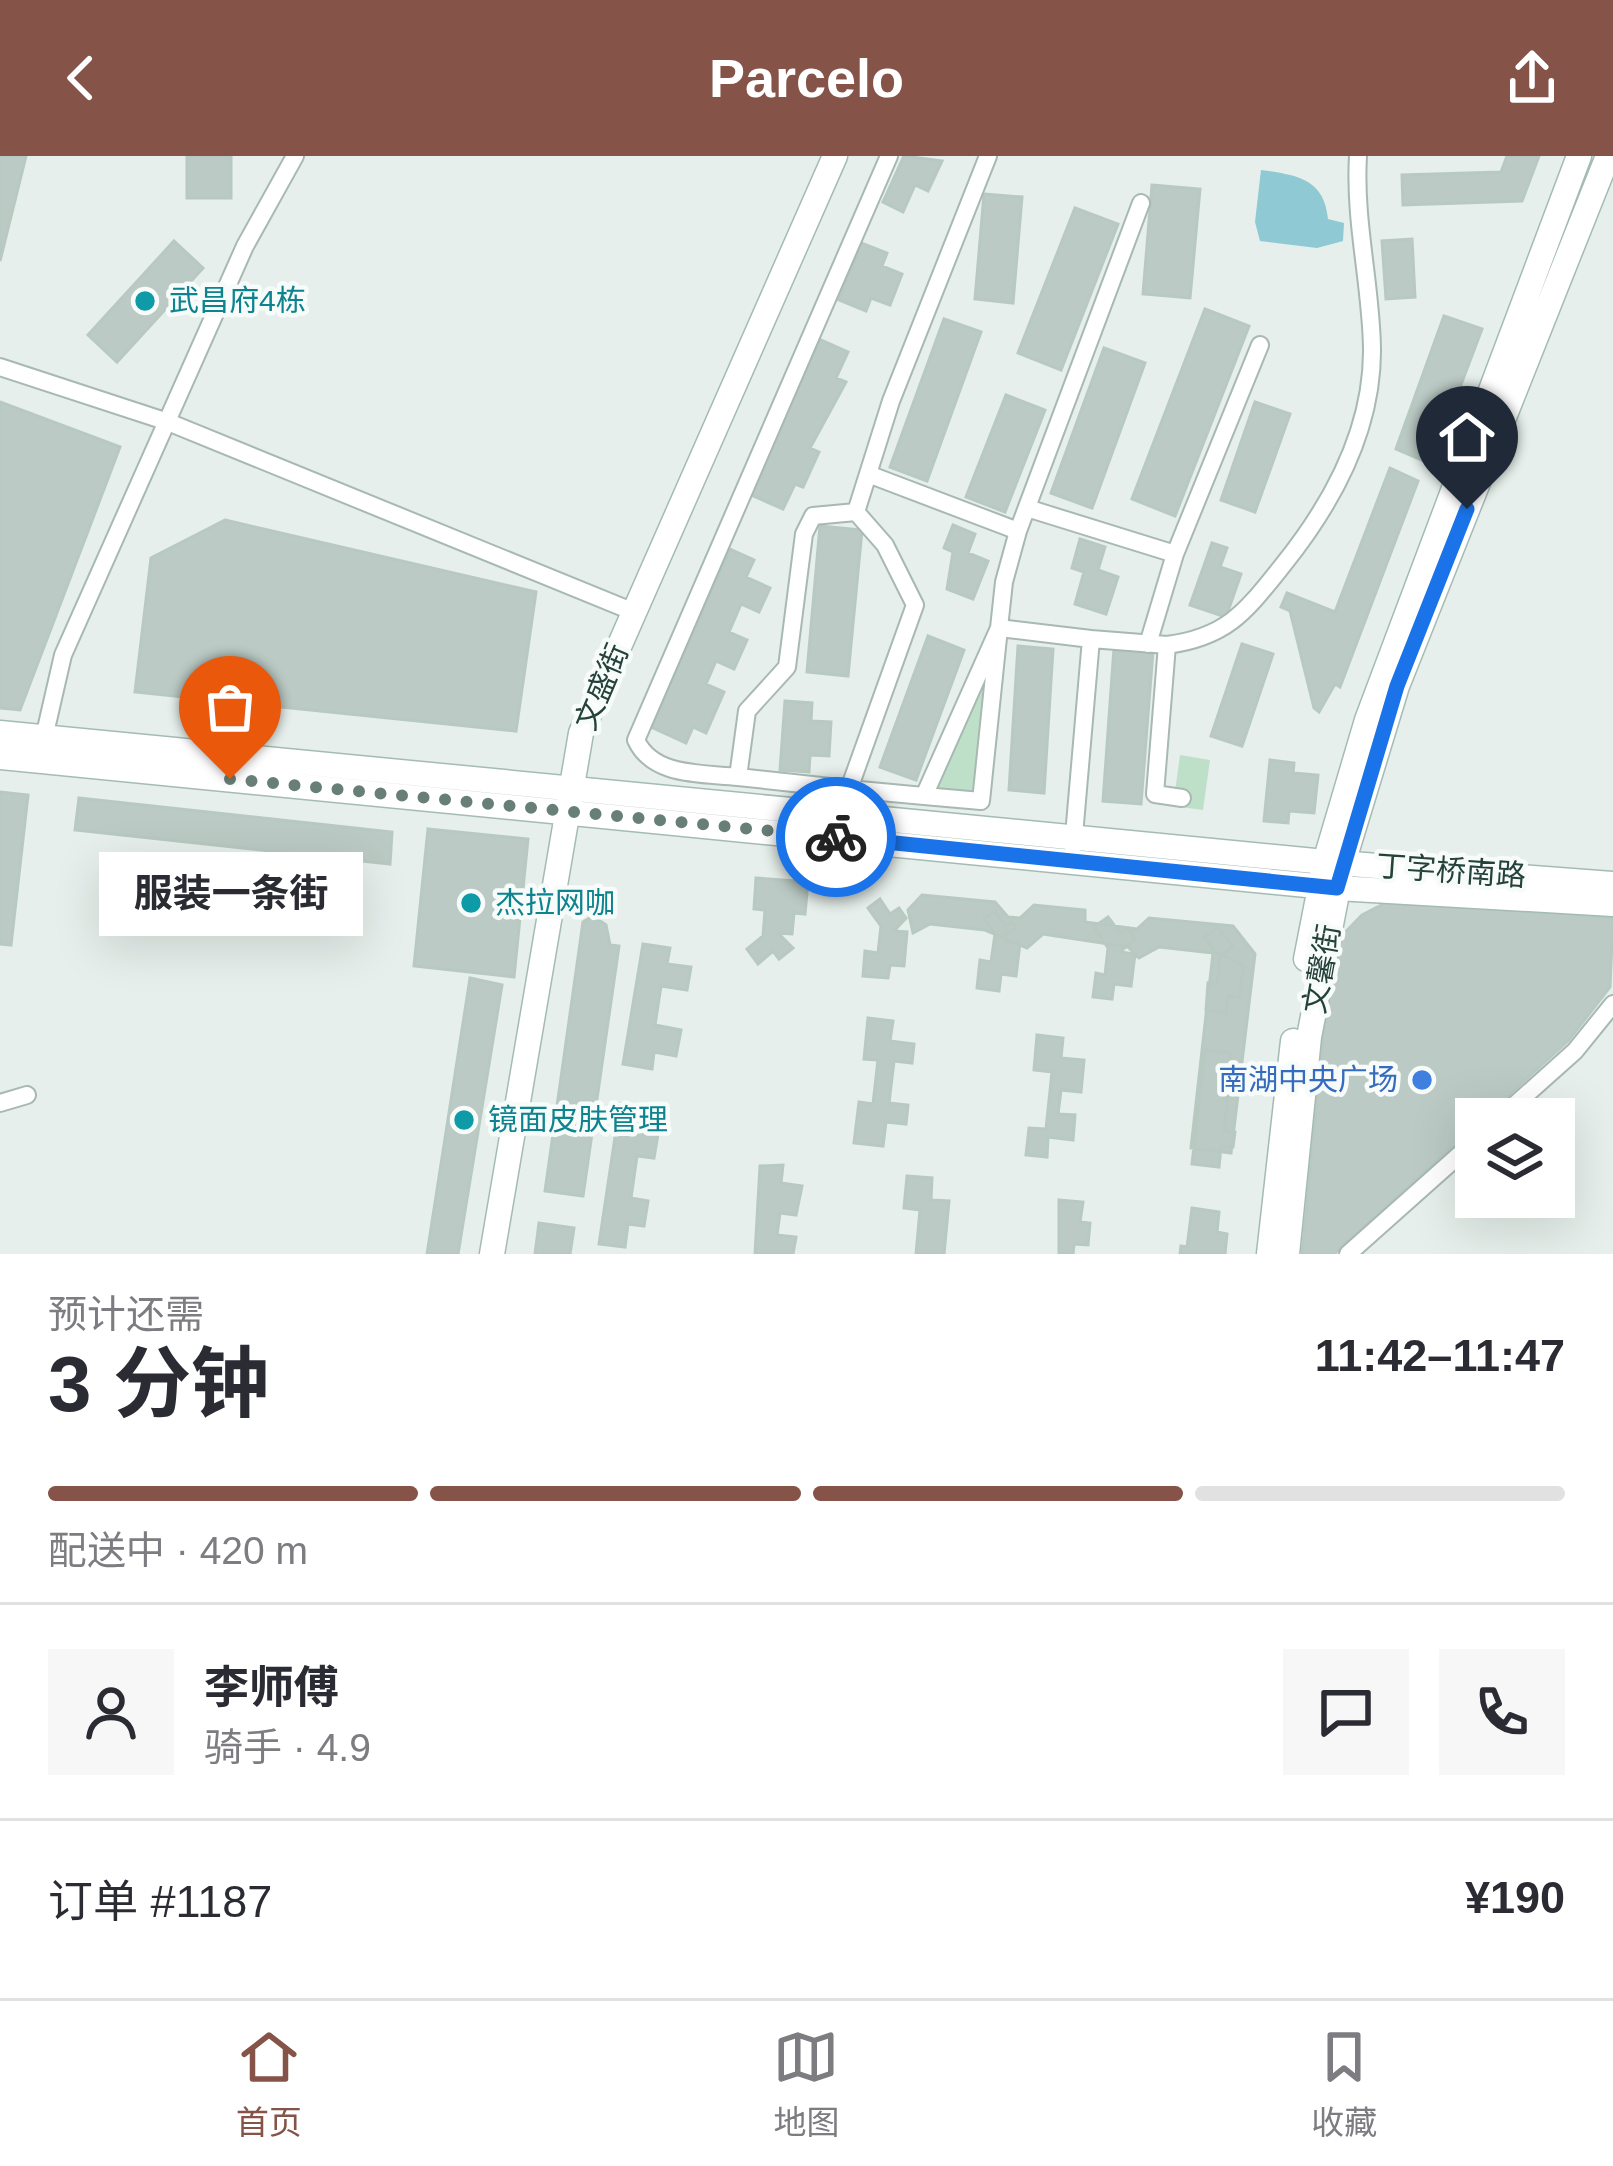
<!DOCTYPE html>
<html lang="zh">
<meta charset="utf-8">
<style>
:root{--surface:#fff;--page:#f7f7f7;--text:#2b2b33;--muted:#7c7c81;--line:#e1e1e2;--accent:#855347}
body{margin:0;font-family:Arial,"Noto Sans SC",sans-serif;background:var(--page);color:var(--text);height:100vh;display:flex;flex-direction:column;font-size:45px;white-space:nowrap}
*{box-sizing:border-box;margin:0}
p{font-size:39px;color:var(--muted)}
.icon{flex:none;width:66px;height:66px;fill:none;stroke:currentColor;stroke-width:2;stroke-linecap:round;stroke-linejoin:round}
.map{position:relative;height:1098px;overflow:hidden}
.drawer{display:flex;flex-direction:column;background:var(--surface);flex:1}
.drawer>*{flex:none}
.fabs{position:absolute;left:1455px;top:942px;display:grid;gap:24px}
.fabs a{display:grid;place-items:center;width:120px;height:120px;border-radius:0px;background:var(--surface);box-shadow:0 12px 48px #0002;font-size:60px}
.pin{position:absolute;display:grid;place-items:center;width:102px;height:102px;color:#fff;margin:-123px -51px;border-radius:50% 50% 50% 0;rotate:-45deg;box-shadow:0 0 12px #0007}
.pin .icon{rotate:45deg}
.courier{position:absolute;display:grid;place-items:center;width:120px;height:120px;margin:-60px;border:9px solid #1a73e8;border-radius:50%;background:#fff;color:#222;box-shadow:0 3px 15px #0007}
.bubble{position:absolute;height:84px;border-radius:0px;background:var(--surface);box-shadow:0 12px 48px #0002;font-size:39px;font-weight:700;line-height:84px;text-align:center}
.headline em{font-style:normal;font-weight:700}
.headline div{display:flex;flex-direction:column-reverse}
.headline{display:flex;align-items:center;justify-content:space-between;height:204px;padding:0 48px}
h1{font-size:78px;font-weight:700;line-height:90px}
.bar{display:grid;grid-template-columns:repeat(4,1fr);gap:18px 12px;align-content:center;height:144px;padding:0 48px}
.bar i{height:15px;border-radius:9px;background:var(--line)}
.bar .selected{background:var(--accent)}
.bar p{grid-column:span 4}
.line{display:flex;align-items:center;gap:30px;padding:0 48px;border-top:3px solid var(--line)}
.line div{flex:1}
.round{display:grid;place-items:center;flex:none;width:126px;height:126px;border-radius:0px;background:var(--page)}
header{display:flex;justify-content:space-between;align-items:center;height:156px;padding:0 48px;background:var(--accent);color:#fff;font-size:54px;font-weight:700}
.tabs{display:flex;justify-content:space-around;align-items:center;height:168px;border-top:3px solid var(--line);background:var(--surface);font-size:33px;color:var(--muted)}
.tabs a{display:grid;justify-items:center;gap:6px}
.tabs .selected{color:var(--accent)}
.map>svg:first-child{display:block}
.green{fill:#bfe0c8}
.water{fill:#8ec9d4}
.building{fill:#bbcac4;stroke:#b8c9c2;stroke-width:3}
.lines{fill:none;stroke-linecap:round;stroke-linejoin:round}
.street-casing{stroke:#a8b8b2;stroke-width:20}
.secondary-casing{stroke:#a4bbb3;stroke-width:27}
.street{stroke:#fff;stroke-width:16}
.secondary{stroke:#fff;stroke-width:24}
.done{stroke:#687f78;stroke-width:12;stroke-dasharray:0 21.6}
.route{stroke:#1a73e8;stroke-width:15}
.culture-dot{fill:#0f9aa8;stroke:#f7fbf9;stroke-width:4.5}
.shop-dot{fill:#3f7fe0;stroke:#f7fbf9;stroke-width:4.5}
.labels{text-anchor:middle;stroke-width:9;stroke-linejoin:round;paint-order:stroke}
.culture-label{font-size:30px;fill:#0d838f;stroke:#f7fbf9;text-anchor:start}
.street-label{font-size:30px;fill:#24423a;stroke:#f7fbf9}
.shop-label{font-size:30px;fill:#366cbe;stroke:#f7fbf9;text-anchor:end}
</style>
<header><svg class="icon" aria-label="back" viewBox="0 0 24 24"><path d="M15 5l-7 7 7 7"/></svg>Parcelo<svg class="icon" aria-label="share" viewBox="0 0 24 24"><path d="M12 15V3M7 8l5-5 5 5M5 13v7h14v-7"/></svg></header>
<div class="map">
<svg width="1613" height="1098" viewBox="0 0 1613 1098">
<rect width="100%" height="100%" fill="#e6efeb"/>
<path class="green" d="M988,508l-14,130 -40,-5z
M1180,599l30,5 -7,50 -30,-4z"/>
<path class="water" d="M1261,14c35,5 63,8 67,49l16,4 -1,18 -26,7 -57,-7 -5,-19z"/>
<path class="building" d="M0,0h26l-26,105z
M187,0h44v42h-44z
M904,0l38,5 -14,30 -13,-6 -12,27 -20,-10z
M1507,0h32l-17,45 -119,4 -1,-30 99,-3z
M1152,29l48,4 -10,109 -47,-4z
M984,38l38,3 -9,106 -38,-4z
M1075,52l43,16 -57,146 -43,-17z
M1412,83l3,58 -29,2 -4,-58z
M174,85l29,27 -86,94 -29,-27z
M861,87l26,10 -5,13 20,8 -12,31 -19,-7 -5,13 -27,-11z
M1205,153l44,17 -74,190 -43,-17z
M1444,160l38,13 -51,135 -35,-15z
M944,163l37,13 -54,149 -37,-14z
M819,183l29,13 -12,26 10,4 -36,66 9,4 -16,35 -8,-3 -12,25 -32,-14z
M1104,192l41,15 -53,145 -41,-15z
M1006,239l39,15 -40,102 -39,-15z
M0,246l120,45 -100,263 -20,-2z
M1255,246l35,12 -35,98 -34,-12z
M1390,312l28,13 -78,206 -5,-3 -16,28 -5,-4 -24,-97 -9,-4 6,-14 48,19z
M225,364l311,72 -20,139 -381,-39 16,-134z
M953,369l22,9 -7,19 20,8 -15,38 -26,-10 6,-37 -9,-4z
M820,370l42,4 -14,146 -41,-4z
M1080,383l25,8 -7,23 20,7 -12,37 -31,-10 9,-32 -12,-4z
M1212,387l15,5 -7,19 21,7 -15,43 -36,-12z
M730,393l24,11 -8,17 24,11 -11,24 -18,-8 -12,28 18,8 -13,29 -18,-8 -10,23 18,8 -18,41 -13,-6 -7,16 -35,-16z
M928,480l36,14 -48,130 -36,-13z
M1242,488l31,10 -31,92 -31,-10z
M1018,490l35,3 -9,144 -35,-3z
M1114,492l39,3 -12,153 -38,-3z
M785,545l27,2 -1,18 20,1 -2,34 -19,-1 -1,17 -29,-2z
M1270,604l24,3 -1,10 25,2 -4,38 -25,-2 -1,12 -24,-2z
M0,636l28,3 -17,150 -11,-1z
M79,642l313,34 -2,32 -315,-34z
M428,673l100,10 -14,138 -100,-11z
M756,722l52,4 -3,32 -11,-1 -2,21 -14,-1 15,15 -14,11 -6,-8 -15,13 -11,-15 16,-13 2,-26 -11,-1z
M922,739l73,7 13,15 12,1 14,-13 51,5v12l52,7 12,-11 84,8 22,28 -24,199 -40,-5 22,-195 -54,-6 -20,11 -11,-11 -85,-13 -16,14 -42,-18 -55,-6 -17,9 -5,-23z
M1395,742l218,20 -3,69 -41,53 -235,214h-32l30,-308 30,-31z
M880,743l10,15 9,-6 7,10 -12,13 13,1 -3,34 -14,-1 -2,13 -25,-2 2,-25 13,2 3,-27 -13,-18z
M995,755l10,15 7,-4 4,6 -12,8 4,6 12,1 -4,33 -15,-2 -2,17 -22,-3 3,-28 11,2 4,-28 -11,-16z
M593,760l13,9 4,20 9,1 -36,250 -38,-5 38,-269z
M1108,761l12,16 8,-5 7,11 -15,13 15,2 -4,32 -17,-2 -2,15 -19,-2 3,-24 9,2 3,-27 -14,-21z
M1217,771l16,19 -10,9 20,10 -3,32 -12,-1 -2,17 -20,-3 2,-27 9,1 3,-28 -16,-18z
M643,788l27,4 -3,16 24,3 -4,23 -26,-4 -6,39 26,5 -5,26 -22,-4 -2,17 -29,-5z
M470,822l32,7 -44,269h-31z
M868,862l25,3 -3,20 24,3 -2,19 -18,-2 -5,42 19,2 -2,19 -20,-2 -3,24 -29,-3 5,-41 14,2 5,-44 -14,-1z
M1037,879l26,3 -2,20 23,2 -3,32 -20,-2 -3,24 17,1 -2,25 -25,-3 -1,20 -21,-2 3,-27 17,1 6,-57 -18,-2z
M1205,894l26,3 -2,20 14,2 -3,18 -12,-1 -4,39 11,1 -2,15 -12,-1 -2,21 -27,-3z
M620,948l25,4 -4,24 17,2 -4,24 -17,-2 -6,42 17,3 -4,25 -16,-2 -3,23 -26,-3z
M783,1009l-2,18 21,3 -6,29 -16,-2 -3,22 19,2 -3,17h-38l5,-88z
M907,1020l25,2 -1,22 18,1 -5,53h-28l4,-44 -16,-2z
M1059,1044l24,2 -3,20 10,1 -2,22 -14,-1 -1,10h-14z
M1192,1052l27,4 -2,20 10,2 -2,20h-45l1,-8 6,1z
M539,1067l35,5 -4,26h-35z"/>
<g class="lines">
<defs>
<path id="street" d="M0,211l168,55 466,190
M868,318l150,57
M1027,352l148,46 -27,90
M856,356l29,33 30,60 -66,184 75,7
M1175,398l85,-209
M1091,483l76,6 -12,149 27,4
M1167,489c61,-8 79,-34 116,-80 49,-61 90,-135 89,-217 -1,-64 -18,-127 -14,-192
M43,586l20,-87 182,-409 50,-90
M738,621c-36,-4 -85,0 -102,-37l253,-584
M849,633l-111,-12 9,-66 40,-44 17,-133 9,-18 43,-4 35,-111 97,-245
M1073,691l18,-208 -92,-11 -18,173 -57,-5 75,-168 5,-46 14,-51 123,-328
M0,947l27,-8
M1499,963l76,-68 38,-47
M1348,1098l128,-114"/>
<path id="secondary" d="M0,577l1325,129 288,22
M0,601l1337,131 276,16
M1306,803l19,-97 42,-142 212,-564
M492,1098l89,-521 254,-577
M1269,1098l24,-213
M1287,1098l22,-217 34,-174 54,-177 211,-530"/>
</defs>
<use href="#street" class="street-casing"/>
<use href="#secondary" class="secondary-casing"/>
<use href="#street" class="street"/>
<use href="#secondary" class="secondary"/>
</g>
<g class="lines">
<path class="done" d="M230,623l606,58"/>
<path class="route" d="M836,681l501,51 60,-202 70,-177"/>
</g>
<g class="culture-dot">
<circle cx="145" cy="145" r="12"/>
<circle cx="471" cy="747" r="12"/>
<circle cx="464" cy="964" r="12"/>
</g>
<circle class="shop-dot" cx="1422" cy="924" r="12"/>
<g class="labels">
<g class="culture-label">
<text x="169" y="155">武昌府4栋</text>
<text x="495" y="757">杰拉网咖</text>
<text x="488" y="974">镜面皮肤管理</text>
</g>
<g class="street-label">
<text transform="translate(602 531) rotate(-67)" y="10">文盛街</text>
<text transform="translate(1451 715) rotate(4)" y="10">丁字桥南路</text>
<text transform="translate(1322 813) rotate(-80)" y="10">文馨街</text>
</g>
<g class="shop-label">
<text x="1398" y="934">南湖中央广场</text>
</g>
</g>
</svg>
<div class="fabs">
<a><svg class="icon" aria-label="layers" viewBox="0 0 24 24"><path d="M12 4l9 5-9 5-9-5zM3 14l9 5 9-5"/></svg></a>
</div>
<div class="pin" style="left:230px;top:623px;background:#ea580c"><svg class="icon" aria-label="bag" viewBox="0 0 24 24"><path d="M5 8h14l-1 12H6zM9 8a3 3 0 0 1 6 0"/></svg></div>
<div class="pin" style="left:1467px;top:353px;background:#1f2937"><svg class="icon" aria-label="home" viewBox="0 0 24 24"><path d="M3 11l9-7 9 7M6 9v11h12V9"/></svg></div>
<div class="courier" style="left:836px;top:681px"><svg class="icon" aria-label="bike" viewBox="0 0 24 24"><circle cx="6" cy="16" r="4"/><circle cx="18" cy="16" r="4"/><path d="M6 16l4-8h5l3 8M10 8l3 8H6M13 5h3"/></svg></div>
<div class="bubble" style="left:99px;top:696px;width:264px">服装一条街</div>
</div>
<section class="drawer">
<div class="headline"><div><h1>3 分钟</h1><p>预计还需</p></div><em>11:42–11:47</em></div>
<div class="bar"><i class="selected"></i><i class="selected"></i><i class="selected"></i><i></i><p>配送中 · 420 m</p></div>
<div class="line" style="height:216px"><a class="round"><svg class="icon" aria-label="person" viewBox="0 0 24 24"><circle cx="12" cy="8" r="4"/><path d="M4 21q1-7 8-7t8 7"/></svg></a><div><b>李师傅</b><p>骑手 · 4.9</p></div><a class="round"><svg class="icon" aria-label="chat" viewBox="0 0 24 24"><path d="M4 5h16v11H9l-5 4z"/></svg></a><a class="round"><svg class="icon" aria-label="phone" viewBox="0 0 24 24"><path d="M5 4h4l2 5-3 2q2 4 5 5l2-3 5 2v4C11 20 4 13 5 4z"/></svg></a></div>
<div class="line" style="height:156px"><div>订单 #1187</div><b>¥190</b></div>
</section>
<nav class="tabs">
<a class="selected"><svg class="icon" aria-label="home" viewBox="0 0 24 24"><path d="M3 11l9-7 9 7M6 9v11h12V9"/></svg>首页</a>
<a><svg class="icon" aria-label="map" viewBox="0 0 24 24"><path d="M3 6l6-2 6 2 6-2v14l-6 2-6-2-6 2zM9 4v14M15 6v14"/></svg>地图</a>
<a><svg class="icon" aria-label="saved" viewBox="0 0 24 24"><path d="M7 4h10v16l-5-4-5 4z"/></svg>收藏</a>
</nav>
